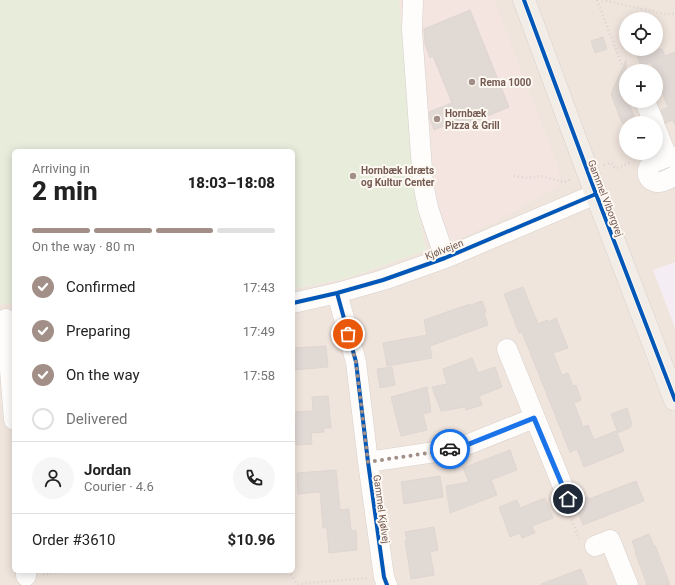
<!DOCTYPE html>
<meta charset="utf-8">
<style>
:root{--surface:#fff;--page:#f6f6f6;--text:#222;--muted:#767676;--line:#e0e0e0;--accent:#a28f87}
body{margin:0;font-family:Roboto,sans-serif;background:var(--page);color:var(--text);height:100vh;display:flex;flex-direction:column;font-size:15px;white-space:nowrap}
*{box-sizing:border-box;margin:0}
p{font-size:13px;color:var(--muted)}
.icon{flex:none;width:22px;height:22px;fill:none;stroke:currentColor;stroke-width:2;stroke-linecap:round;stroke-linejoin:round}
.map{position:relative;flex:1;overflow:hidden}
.details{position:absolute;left:12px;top:149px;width:283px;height:424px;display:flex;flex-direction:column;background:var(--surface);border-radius:6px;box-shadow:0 2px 10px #0003}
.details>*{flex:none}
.buttons{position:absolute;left:619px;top:12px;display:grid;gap:8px}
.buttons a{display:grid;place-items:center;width:44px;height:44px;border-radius:50%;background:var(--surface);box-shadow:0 2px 10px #0003;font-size:20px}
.pin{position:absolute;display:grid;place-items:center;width:34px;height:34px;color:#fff;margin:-17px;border:2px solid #fff;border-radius:50%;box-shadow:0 1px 4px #0007}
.courier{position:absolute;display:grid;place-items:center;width:40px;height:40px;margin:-20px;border:3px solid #1a73e8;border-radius:50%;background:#fff;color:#222;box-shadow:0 1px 5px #0007}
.summary em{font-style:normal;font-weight:800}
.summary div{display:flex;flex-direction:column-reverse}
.summary{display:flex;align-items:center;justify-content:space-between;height:68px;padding:0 20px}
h1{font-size:26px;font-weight:800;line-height:30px}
.bar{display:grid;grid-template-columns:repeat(4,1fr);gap:6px 4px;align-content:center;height:48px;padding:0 20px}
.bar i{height:5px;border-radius:3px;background:var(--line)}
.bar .current{background:var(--accent)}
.bar p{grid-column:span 4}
.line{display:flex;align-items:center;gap:10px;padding:0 20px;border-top:1px solid var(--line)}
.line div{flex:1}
.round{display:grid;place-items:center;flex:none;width:42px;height:42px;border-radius:21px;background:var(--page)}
ol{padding:0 20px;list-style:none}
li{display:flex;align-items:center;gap:12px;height:44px}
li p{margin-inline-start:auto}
li .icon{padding:4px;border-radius:50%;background:var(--accent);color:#fff;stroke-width:4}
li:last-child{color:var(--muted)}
li i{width:22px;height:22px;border:2px solid var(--line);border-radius:50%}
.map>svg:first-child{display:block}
.residential{fill:#f0e5dd;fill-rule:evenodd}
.commercial{fill:#f4e5e1}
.education{fill:#f4edf3}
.green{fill:#e7ecdb}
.building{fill:#e1d9d4;stroke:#e0d6d1}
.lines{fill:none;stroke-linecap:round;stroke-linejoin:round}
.minor-casing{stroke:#d6cfca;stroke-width:21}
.major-casing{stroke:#d9d0cc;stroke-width:23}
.path{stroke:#dad2d0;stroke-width:2.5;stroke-dasharray:1 3;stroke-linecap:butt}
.minor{stroke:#fefdfc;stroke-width:20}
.major{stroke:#f2ede7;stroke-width:22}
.cycleway-casing{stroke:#fdf8f2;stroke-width:6}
.cycleway{stroke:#0057b8;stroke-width:4}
.done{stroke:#a28f87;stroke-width:4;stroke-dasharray:0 7.2}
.route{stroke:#1a73e8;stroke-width:5}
.poi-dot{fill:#a28f87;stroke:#fdf8f2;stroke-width:1.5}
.labels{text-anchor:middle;stroke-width:4;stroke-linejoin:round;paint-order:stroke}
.poi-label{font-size:10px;font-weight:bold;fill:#745950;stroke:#fdf8f2;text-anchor:start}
.street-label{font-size:10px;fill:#745950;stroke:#fdf8f2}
</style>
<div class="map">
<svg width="675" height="585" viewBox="0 0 675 585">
<rect width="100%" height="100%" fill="#f8f3ee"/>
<path class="residential" d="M399,0h276v585h-675v-281h14v267h279v-282l54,-11 79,-28 -10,-50zM626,19h30v30h-30zM626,71h30v30h-30zM626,123h30v30h-30z"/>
<path class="commercial" d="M399,0h95l65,169v16l-56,33 -40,19 -29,10 -18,-47z"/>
<path class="education" d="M675,262v66l-22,-58z"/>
<path class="green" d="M0,0h399l17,200 10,50 -79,28 -54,11v-138h-279v153h-14z"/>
<path class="building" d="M470,10l39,97 -47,20 -3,-7 -25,10 -4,-10 -1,-8 23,-9 -19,-47 -3,2 -5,-14 -1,-15z
M603,37l4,12 -12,4 -4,-12z
M634,49h28l3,7 10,-4v71l-1,1 -1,-4 -8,3v-4l-4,-9 7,-3 -12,-30v-6h-2l-3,-9 -10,4z
M626,60v41h2l7,18 4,-1 3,5h-20l-11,-29z
M523,287l15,37 9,-4 1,2 8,-4 12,30 -15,5 9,22 6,-2 5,13 3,-1 5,15 -7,3 9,24 5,-2 6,15 22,-9 8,20 -40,16 -7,-18 -7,3 -48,-120 -3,1 -15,-39z
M482,301l4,11 -2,1 4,12 -58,21 2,12 -45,8 -4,-23 44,-8 -3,-15 46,-16 1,1z
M326,346l2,21 -35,3v-22z
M472,358l6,15 17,-6 7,20 -23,9 3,9 -16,5 -1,-3 -24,4 -9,-24 15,-3 -4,-15z
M392,367l3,18 -15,3 -3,-19z
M427,387l4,25 -8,2 4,16 -26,6 -10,-39z
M328,396l3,32h-7v4l-13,1 1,11 -16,1 -2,-33 19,-1 -1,-14z
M627,408l5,16 -1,1v2l-13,6 -7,-19z
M510,450l7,20 -26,10 6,15 -47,18 -4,-27 23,-4 -6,-14z
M336,470l4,40 9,-1 2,22 5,-1 1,20 -28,3 -2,-25h-4l-3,-36 -22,2 -1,-21z
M440,476l3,21 -39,7 -3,-22z
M636,481l8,20 -61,24 -7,-18 3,-6 9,-4 1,2z
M545,498l8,20 -21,8 3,7 -13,5 -2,-5 -10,4 -11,-30 18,-7 3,8z
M434,527l4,23 -8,2 4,23 -23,4 -6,-39h2l-2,-8z
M649,534l5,12 1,-1 15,40h-23l-12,-33h1l-4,-11z
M581,569l6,16h-46v-1z"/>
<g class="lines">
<defs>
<path id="minor" d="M413,0l-1,30 11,153 5,25 17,50
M645,101l9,22
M656,129l11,28
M675,157c-5,-1 -10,0 -15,3 -3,1 -6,2 -8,4 -9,7 -3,20 8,18 5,-1 10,-4 15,-6
M337,293l19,69 12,100 16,115 3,8
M293,303l44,-10 46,-13 62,-22 151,-64
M6,319l8,101
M507,349l61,150
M368,462l67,-10 34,-8 65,-26
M595,546l15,-6 18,45
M26,571v5"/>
<path id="major" d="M524,0l72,194 79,206"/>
</defs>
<use href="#minor" class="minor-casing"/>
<use href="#major" class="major-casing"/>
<path class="path" d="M597,0l26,68 3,3
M602,0l63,14h10
M604,165l7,-2 4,5h2l15,-6
M514,176l14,2 12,-2 24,6 7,-3
M570,516l9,23
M289,571l8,13 70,-6
M43,574l29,-3"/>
<use href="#minor" class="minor"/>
<use href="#major" class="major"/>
<defs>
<path id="cycleway" d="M524,0l72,194 79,206
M337,293l19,69 12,100 16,115 3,8
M293,303l44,-10 46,-13 62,-22 151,-64"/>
</defs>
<use href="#cycleway" class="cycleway-casing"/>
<use href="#cycleway" class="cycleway"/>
</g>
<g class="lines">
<path class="done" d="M348,334l8,28 12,100 67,-10 15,-3"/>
<path class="route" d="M450,449l19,-5 65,-26 34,81"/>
</g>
<g class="poi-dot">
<circle cx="472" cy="82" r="4"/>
<circle cx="437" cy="119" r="4"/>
<circle cx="353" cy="176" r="4"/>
</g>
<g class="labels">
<g class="poi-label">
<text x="480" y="86">Rema 1000</text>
<text x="445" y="117">Hornbæk<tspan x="445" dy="12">Pizza &amp; Grill</tspan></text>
<text x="361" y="174">Hornbæk Idræts<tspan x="361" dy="12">og Kultur Center</tspan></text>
</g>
<g class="street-label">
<text transform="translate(606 198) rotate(69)" y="4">Gammel Viborgvej</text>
<text transform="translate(444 249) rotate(-21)" y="4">Kjølvejen</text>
<text transform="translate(382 509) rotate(82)" y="4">Gammel Kjølvej</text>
</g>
</g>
</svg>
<div class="buttons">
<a><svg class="icon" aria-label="locate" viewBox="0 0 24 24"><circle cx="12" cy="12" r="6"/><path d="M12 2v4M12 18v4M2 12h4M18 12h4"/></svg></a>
<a>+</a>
<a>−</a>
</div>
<div class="pin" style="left:348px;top:334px;background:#ea580c"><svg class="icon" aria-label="bag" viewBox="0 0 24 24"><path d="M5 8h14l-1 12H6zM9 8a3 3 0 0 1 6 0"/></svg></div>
<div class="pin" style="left:568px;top:499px;background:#1f2937"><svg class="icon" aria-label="home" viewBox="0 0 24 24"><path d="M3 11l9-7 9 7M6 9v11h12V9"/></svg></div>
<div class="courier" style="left:450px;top:449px"><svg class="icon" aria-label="car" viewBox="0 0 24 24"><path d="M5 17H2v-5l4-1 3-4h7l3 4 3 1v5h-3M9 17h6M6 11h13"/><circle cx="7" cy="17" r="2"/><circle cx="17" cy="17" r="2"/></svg></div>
<section class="details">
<div class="summary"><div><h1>2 min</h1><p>Arriving in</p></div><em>18:03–18:08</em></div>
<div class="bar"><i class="current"></i><i class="current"></i><i class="current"></i><i></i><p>On the way · 80 m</p></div>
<ol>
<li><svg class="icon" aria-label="check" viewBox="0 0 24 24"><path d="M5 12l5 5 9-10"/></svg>Confirmed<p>17:43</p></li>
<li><svg class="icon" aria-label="check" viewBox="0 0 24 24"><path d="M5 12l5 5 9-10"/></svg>Preparing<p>17:49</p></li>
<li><svg class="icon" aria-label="check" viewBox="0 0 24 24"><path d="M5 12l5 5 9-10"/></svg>On the way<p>17:58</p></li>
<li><i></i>Delivered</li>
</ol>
<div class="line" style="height:72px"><a class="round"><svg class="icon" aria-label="person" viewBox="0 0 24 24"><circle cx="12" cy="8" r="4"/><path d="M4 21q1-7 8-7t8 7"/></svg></a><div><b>Jordan</b><p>Courier · 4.6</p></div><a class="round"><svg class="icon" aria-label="phone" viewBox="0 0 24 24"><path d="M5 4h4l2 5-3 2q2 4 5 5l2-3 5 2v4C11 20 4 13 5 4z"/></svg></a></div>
<div class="line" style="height:52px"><div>Order #3610</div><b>$10.96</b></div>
</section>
</div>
